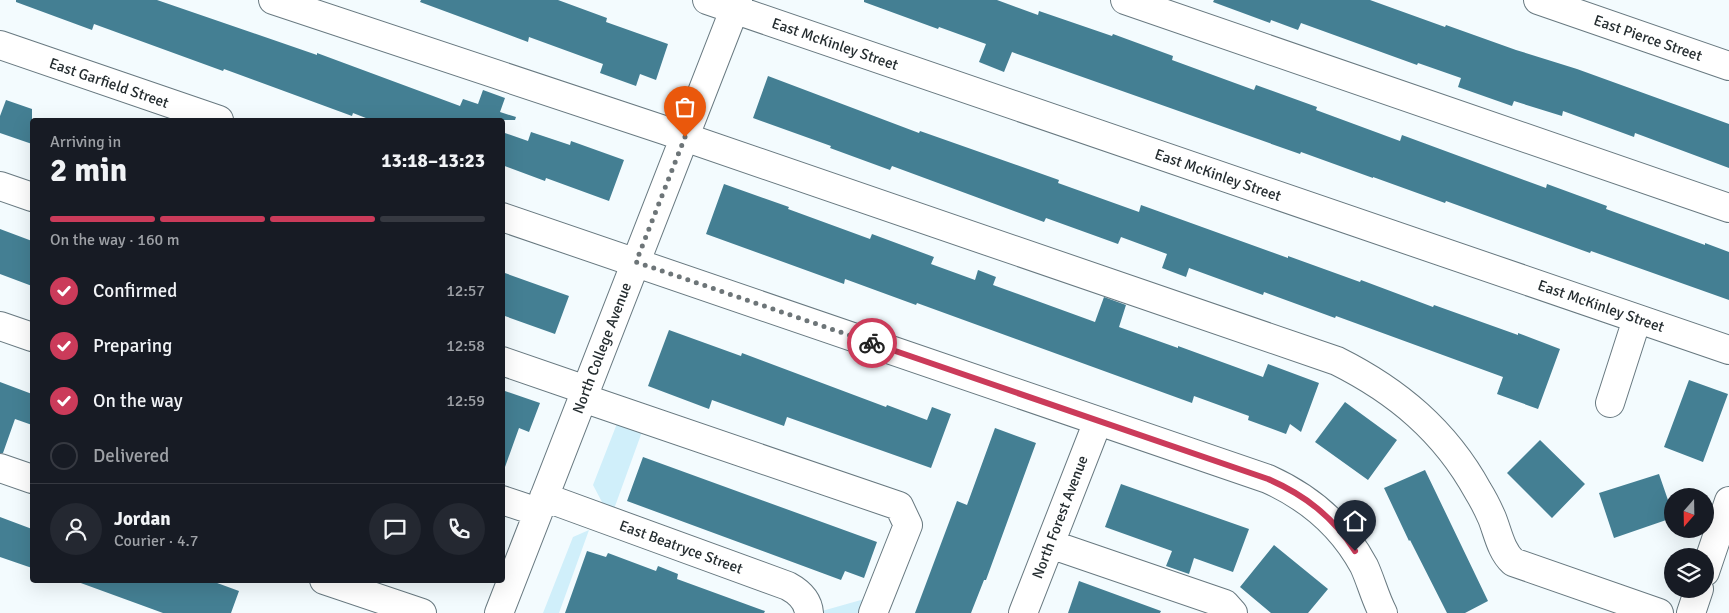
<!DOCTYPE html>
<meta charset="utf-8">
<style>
:root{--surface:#171b24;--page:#242831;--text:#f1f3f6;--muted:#9ea1a6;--line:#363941;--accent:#cb3b5a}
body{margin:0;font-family:Signika,sans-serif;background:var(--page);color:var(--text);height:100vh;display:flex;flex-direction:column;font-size:19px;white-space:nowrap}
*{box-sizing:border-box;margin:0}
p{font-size:16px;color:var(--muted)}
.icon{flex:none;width:28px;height:28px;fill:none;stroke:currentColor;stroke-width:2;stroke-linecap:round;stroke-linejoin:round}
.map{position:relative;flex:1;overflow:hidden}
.side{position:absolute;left:30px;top:118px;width:475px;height:465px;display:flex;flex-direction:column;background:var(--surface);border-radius:5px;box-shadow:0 5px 20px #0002}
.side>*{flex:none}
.needle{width:32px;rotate:200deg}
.buttons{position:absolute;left:1664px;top:488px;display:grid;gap:10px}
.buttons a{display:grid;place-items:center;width:50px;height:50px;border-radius:50%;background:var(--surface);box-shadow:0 5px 20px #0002;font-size:25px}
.pin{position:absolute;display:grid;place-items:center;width:42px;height:42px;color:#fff;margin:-51px -21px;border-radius:50% 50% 50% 0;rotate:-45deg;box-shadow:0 0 5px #0007}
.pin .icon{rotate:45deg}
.courier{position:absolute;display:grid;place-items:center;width:50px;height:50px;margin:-25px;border:4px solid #cb3b5a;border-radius:50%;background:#fff;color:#222;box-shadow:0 1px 6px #0007}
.head em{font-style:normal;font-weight:700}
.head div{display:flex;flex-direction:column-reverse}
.head{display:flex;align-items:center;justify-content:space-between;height:85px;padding:0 20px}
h1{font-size:32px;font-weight:700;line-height:38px}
.bar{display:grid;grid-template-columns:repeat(4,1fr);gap:8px 5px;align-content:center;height:60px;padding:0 20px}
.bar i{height:6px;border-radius:4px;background:var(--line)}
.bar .current{background:var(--accent)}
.bar p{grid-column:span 4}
.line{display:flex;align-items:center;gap:12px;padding:0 20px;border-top:1px solid var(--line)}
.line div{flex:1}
.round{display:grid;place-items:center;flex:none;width:52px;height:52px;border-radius:26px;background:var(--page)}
ol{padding:0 20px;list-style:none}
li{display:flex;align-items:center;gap:15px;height:55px}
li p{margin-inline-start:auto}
li .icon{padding:5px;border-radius:50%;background:var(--accent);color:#fff;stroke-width:4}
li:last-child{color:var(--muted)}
li i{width:28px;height:28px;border:2px solid var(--line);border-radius:50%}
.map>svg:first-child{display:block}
.green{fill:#d0effa}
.building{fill:#447f93}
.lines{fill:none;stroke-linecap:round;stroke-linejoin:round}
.minor-casing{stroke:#687980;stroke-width:30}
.minor{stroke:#fff;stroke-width:28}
.done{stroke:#6d7578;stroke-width:5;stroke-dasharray:0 9}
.route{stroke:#cb3b5a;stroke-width:6}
.labels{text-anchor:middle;stroke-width:4;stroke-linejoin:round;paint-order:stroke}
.street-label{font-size:15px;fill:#252d30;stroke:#fff}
</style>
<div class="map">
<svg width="1729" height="613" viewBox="0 0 1729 613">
<rect width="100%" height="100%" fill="#f3fbfe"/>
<path class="green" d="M618,421l25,8 -29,80 -11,-5 -10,-19z
M589,530l-30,83h-16l30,-76z
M868,598l-6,15h-39l-1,-2z"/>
<path class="building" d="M16,0h141l160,55v-2l143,53 3,-7 15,5 5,-14 22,8 -5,14 16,5 -1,3h-144l-18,-7 -1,3 -128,-47 -1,2 -129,-47 -2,6 -76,-28z
M421,0h137l49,18 -1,4 62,22 -12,36 -16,-6 -4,12 -36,-13 3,-9 -74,-27 -1,5 -108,-40z
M864,0h133l41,15 1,-4 73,25 1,-2 60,22 -1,4 82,30 2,-5 61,22 -1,3 84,31 2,-6 144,53 1,-4 60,22 -1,3 99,36v-2l24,9v48l-138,-49 -1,2 -144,-52 -1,2 -72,-26v1l-72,-26 -1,2 -288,-102 -8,20 -25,-10 7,-18 -47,-17 -1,2 -74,-27z
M1214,0h156l75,27 1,-2 70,25 61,19 152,55v44l-94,-35 -1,4 -71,-26 -1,5 -48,-15 -2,5 -54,-19 3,-9 -43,-15 -1,2 -116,-42 -3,7 -27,-10 -1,3 -57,-21z
M768,76l151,57 1,-2 139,49 -1,3 81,29 2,-7 147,53v-2l72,26 1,-2 72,27 1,-2 84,30v-2l42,16 -22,60 -41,-15 6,-17 -167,-61 -1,2 -71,-26 -1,3 -74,-27 -3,9 -24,-9 5,-14 -46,-17 -3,7 -72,-26 -2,4 -152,-56 -2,4 -60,-22 1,-2 -78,-28z
M6,100l26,9v35l-32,-11v-17z
M502,132l26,9 3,-9 39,13 1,-4 53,19 -15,41 -63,-23 -1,3 -43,-16z
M724,184l65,23 -1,2 82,30 2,-5 62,23 -3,7 44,16 3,-10 18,7 -3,8 102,37 9,-25 22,8 -7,22 59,21v-2l85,31 5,-13 51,19 -18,49 -11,-8 -4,10 -38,-14 1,-4 -55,-20 -2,7 -275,-100 -1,2 -71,-26 -1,5 -138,-50z
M0,229l32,12v45l-32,-12z
M502,272l67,24 -14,38 -53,-19z
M669,330l72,26 1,-3 144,54 1,-2 40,15 5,-13 19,7 -20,54 -144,-51 -3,9 -72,-26 -3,9 -61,-23z
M1689,380l39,14 -25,68 -39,-15z
M0,382l32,12v31l-17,-6 -12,34h-3z
M502,390l38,13 -11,29 -10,-4 -14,39h-3z
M1345,402l52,38 -29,40 -53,-38z
M995,428l41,15 -50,137h-2l-13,33h-56l42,-112 10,4z
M1540,440l45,44 -33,34 -45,-45z
M643,457l234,85 -13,36 -19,-7 -4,9 -214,-79z
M1425,470l63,131 -23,12h-18l-37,-73 -1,1 -25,-53z
M1659,474l10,29 3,-2v17l-58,20 -15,-45z
M1121,484l128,45 -16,43 -39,-14 -5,16 -23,-8 6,-15 -67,-24z
M0,517l32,12v39l-32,-11z
M1274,545l54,44 -20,24h-37l-31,-26z
M587,551l19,6 2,-4 48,18 2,-5 20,8 -1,5 88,32 -1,2h-199z
M79,580h130l30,11 -8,22h-68l-85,-31z
M1079,581l82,30 -1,2h-92z"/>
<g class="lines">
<defs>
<path id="minor" d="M273,0l391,130 673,231c60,30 108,70 141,130 5,8 10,18 14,27 6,15 9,33 21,44l146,51
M707,0l1022,350
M1125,0l604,208
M1538,0l191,66
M0,45l219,75
M0,186l32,11
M502,217l766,262c42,19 74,46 96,87 7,15 11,32 19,47
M0,326l32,11
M502,361l84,29
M583,398l316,108 9,19 -35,88
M1610,403l27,-84
M0,468l32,11
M544,497l244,89c11,6 20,14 21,27
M502,500l36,12
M1050,544l175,60 8,9
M1705,572l24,-71
M324,580l98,33
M499,613l239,-613
M1023,613l75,-192
M1691,613l8,-24"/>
</defs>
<use href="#minor" class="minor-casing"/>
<use href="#minor" class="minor"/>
</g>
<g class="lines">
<path class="done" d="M685,137l-49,125 236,81"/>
<path class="route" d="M872,343l396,136c37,16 65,38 87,72"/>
</g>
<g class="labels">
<g class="street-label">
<text transform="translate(1648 38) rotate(19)" y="5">East Pierce Street</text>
<text transform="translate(835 44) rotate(19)" y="5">East McKinley Street</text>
<text transform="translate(109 83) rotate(19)" y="5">East Garfield Street</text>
<text transform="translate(1218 175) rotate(19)" y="5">East McKinley Street</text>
<text transform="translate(1601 306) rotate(19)" y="5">East McKinley Street</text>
<text transform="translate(602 348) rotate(-69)" y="5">North College Avenue</text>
<text transform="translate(1060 517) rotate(-69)" y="5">North Forest Avenue</text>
<text transform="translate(681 547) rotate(20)" y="5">East Beatryce Street</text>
</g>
</g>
</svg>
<div class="buttons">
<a><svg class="needle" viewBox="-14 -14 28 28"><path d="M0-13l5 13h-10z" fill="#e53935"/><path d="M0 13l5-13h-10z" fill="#9ea1a6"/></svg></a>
<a><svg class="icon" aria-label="layers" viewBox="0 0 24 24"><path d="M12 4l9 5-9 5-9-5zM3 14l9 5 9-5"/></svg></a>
</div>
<div class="pin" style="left:685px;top:137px;background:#ea580c"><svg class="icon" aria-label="bag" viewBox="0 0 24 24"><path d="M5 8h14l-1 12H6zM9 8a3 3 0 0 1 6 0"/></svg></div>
<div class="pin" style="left:1355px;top:551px;background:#1f2937"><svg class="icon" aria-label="home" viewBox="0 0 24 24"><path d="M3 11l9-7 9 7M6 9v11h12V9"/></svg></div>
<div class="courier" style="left:872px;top:343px"><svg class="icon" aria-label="bike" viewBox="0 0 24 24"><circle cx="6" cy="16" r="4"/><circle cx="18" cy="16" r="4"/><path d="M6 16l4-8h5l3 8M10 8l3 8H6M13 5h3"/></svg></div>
<section class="side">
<div class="head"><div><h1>2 min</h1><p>Arriving in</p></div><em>13:18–13:23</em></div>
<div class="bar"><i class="current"></i><i class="current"></i><i class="current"></i><i></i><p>On the way · 160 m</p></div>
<ol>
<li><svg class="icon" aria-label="check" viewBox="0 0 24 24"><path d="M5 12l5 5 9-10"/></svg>Confirmed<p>12:57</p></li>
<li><svg class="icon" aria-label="check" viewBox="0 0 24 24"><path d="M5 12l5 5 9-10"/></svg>Preparing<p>12:58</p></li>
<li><svg class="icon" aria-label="check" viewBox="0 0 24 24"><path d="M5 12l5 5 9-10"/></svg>On the way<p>12:59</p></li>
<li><i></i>Delivered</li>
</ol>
<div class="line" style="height:90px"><a class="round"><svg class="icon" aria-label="person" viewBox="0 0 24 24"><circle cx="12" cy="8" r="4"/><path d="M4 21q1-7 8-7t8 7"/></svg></a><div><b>Jordan</b><p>Courier · 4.7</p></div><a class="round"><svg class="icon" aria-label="chat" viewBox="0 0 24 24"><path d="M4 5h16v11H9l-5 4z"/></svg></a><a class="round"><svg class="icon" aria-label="phone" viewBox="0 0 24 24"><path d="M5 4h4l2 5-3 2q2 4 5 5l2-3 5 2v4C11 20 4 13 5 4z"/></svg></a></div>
</section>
</div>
